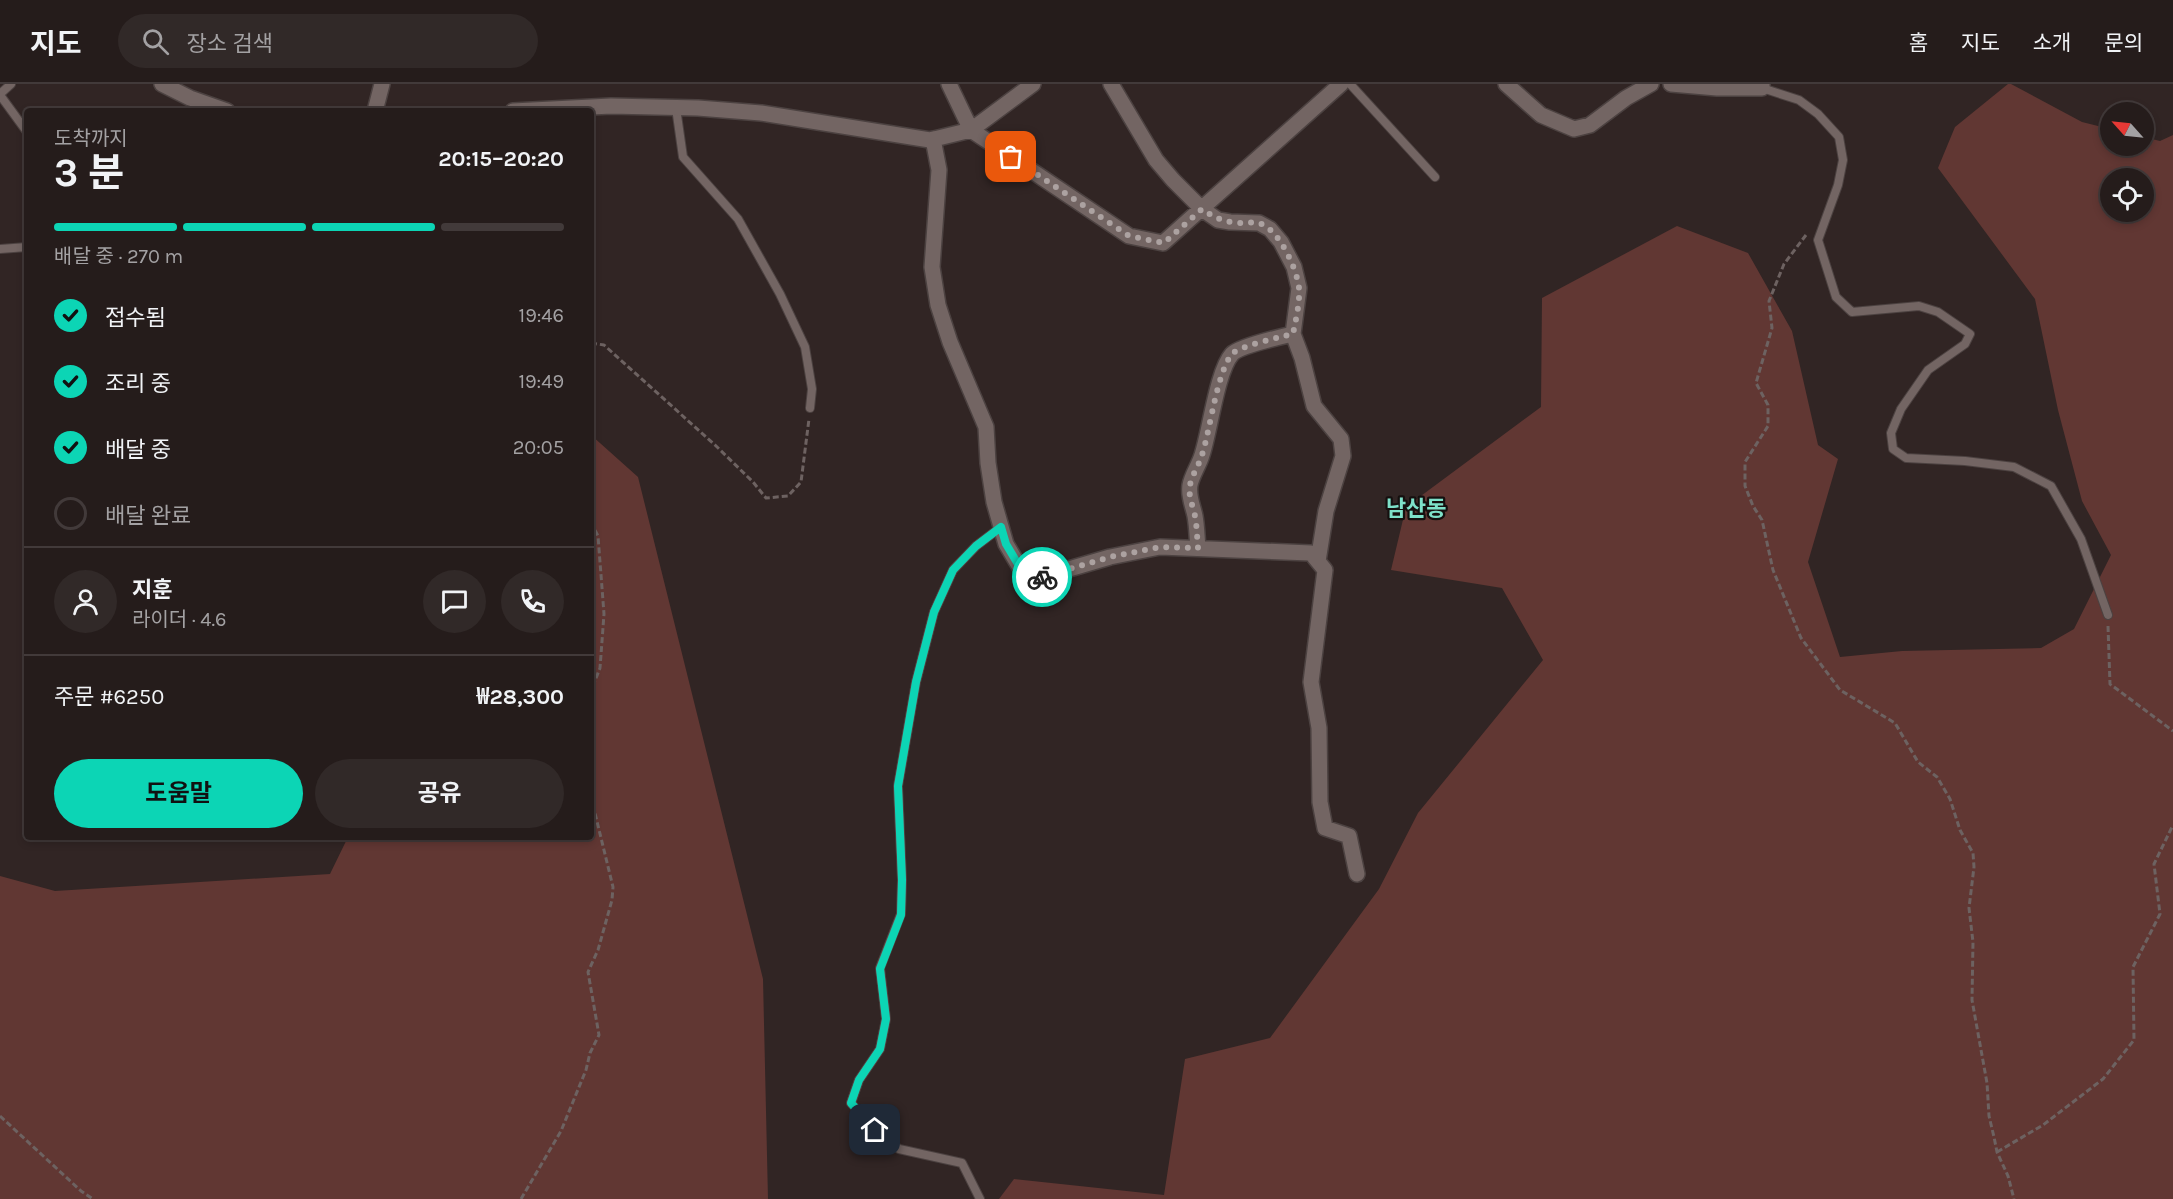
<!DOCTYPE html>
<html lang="ko">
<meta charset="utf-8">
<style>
:root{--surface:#251c1b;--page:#312928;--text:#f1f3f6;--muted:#a3a1a3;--line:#423a3a;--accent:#0cd5b5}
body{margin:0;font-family:Karla,"Noto Sans KR",sans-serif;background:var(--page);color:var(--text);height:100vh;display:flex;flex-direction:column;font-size:22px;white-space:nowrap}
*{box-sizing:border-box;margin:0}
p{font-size:20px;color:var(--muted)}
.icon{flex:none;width:33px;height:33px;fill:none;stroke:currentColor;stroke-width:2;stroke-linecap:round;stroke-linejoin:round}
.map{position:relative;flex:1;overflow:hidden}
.details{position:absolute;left:24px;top:24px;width:570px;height:732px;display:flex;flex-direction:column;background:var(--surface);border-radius:6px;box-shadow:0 3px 9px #0003,0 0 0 2px var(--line)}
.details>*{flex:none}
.needle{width:39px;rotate:297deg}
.controls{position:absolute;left:2100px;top:18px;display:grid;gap:12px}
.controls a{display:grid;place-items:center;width:54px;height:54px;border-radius:50%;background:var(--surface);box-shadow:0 3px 9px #0003,0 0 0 2px var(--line);font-size:30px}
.pin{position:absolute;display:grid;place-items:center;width:51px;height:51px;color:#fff;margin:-26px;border-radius:12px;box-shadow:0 3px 9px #0006}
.courier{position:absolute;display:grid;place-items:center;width:60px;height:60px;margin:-30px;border:4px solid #0cd5b5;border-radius:50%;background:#fff;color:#222;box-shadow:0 2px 8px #0007}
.summary em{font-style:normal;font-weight:700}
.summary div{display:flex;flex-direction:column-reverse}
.summary{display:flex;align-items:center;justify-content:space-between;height:102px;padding:0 30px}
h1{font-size:39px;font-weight:700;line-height:45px}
.bar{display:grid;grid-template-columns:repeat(4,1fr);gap:9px 6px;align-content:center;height:72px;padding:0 30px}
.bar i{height:8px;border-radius:4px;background:var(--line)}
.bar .active{background:var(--accent)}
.bar p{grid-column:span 4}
.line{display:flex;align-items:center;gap:15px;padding:0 30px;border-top:2px solid var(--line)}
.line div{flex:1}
.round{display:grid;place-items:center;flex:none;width:63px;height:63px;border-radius:32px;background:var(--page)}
ol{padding:0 30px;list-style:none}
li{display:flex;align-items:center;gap:18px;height:66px}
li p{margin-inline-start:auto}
li .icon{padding:6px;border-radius:50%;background:var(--accent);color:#111;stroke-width:4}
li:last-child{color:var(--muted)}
li i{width:33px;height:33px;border:3px solid var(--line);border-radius:50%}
.action{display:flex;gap:12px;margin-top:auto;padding:12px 30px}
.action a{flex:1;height:69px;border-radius:36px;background:var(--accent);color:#111;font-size:24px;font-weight:700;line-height:69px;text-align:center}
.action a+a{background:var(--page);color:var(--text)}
header{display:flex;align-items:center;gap:36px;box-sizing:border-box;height:84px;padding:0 30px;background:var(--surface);border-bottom:2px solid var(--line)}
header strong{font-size:28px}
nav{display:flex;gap:33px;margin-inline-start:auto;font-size:21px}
.search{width:420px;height:54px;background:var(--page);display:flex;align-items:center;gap:15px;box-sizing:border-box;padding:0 21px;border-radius:33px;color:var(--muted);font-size:22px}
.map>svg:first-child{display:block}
.green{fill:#613733;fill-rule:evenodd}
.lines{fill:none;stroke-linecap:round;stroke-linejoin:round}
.lane-casing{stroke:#4c4241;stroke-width:10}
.street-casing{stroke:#4c4241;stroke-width:18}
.path{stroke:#6d6261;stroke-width:3;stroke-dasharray:6 3;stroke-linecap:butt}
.lane{stroke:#736563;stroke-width:8}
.street{stroke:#736563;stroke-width:15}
.done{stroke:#aca2a1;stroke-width:6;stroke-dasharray:0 10.8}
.route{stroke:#0cd5b5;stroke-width:8}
.labels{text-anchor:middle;stroke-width:4.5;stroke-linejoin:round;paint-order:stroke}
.quarter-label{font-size:22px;font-weight:bold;fill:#7ee1c9;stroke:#15100f}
</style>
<header>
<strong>지도</strong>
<div class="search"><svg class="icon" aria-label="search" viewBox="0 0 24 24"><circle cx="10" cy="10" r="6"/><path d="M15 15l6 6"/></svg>장소 검색</div>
<nav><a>홈</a><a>지도</a><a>소개</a><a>문의</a></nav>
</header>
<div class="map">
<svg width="2173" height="1115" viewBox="0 0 2173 1115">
<rect width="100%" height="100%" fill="#312524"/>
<path class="green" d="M2008,0h3l71,38 28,7v17h34v-9l16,4 13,-6v1064h-1174l15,-20 150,16 21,-136 85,-21 109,-149 39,-76 125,-153 -41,-72 -111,-18 15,-63 135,-100 1,-109 135,-72 71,27 44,78 26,114 20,14 -30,103 32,95 62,-6 139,-3 33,-19 37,-74 -29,-54 -24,-91 -23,-111 -97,-131 17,-41zM2110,94h34v34h-34z
M591,351l47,42 125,502 5,220h-768v-323l55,15 275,-17 18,-37h243z"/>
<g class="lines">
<defs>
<path id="lane" d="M1350,0l85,93
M1762,4l37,12 19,14 21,23 4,23 -5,25 -20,55 18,57 16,15 67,-6 19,6 32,22 -5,10 -37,26 -27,39 -10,24 2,16 13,9 59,3 49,6 37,19 30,53 27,76
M0,10l11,-10
M0,11l27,37
M676,24l7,49 55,62 42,75 25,53 7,42 -2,19
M0,165l27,-2
M980,1115l-18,-36 -63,-14 -24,-19 -24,-27 8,-23 21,-31 6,-30 -6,-51 21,-54 1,-34 -4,-94 18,-104 18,-70 19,-42 23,-24 25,-19"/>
<path id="street" d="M162,0l28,14 37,13
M949,0l22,46 158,106 34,7 178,-159
M1111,0l45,76 17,20 29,29 16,11 12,2 29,1 11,6 11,13 13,25 5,21 -6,46 9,24 12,48 27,33 2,17 -17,55 -8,50
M1506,0l35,31 33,14 16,-4 36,-27 25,-14
M1671,0l46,4h45v-4
M375,27l7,-27
M513,27l98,-5 87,2 63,5 169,27 41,-10 62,-46
M933,55l6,31 -7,97 6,38 12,37 36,85 2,36 6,39 12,42 22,37 82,-24 50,-10 151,6 14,17 -14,112 8,46 1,74 5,26 24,8 8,38
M1198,464c-1,-10 -1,-21 -3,-32 -2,-10 -7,-20 -5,-31 2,-10 9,-20 12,-30 8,-24 15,-84 30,-101 8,-8 48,-17 61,-20"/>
</defs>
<use href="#lane" class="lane-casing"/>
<use href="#street" class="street-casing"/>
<path class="path" d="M1806,151l-22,29 -15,37 3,27 -16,55 12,22v21l-23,36v24l8,20 9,14 11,50 28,68 39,52 55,33 23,39 19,15 13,22 10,31 13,23 1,14 -5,41 4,34 -1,58 15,83 2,33 5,21 3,15 11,24 6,23
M591,259l13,2 111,100 38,37 13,16 22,-2 13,-14 8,-63
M591,438l7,14 6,78 -4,54 -9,23
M2108,542l2,58 63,47
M0,1032l81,75 12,8
M1997,1068l46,-27 60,-46 31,-39 -1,-73 27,-53 -6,-50 19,-39
M521,1115l40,-68 25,-61 4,-17 9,-18 -11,-63 10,-22 14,-50 1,-13 -22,-90"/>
<use href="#lane" class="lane"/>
<use href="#street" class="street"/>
</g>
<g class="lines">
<path class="done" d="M1011,73l118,79 35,7 38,-34c13,9 22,13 38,14 6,0 13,-1 19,0 20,6 38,46 40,65 1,15 -3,31 -6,46 -13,3 -53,12 -61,20 -15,18 -22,77 -30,101 -3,10 -10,20 -12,30 -2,11 3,21 5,31 2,11 2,22 3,32l-38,-1 -50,10 -68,20"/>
<path class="route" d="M875,1046l-24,-27 8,-23 21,-31 6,-30 -6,-50 21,-54 1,-35 -4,-94 18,-104 18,-70 19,-42 23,-24 25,-19 5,17 22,37 14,-4"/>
</g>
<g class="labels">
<g class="quarter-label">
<text x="1416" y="432">남산동</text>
</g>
</g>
</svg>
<div class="controls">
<a><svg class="needle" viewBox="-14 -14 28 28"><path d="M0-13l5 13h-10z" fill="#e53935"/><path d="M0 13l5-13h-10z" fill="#a3a1a3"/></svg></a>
<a><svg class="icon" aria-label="locate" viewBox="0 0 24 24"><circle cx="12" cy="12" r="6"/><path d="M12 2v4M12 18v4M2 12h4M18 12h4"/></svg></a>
</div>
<div class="pin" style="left:1011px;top:73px;background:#ea580c"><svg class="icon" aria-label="bag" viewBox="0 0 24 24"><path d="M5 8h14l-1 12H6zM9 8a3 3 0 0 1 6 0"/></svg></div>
<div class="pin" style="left:875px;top:1046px;background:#1f2937"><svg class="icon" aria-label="home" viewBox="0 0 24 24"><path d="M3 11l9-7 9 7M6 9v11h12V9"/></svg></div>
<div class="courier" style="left:1042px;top:493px"><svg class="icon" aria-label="bike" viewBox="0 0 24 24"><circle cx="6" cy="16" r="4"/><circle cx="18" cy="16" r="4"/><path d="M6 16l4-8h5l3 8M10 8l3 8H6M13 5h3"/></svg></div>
<section class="details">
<div class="summary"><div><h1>3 분</h1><p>도착까지</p></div><em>20:15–20:20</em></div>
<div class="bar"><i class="active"></i><i class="active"></i><i class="active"></i><i></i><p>배달 중 · 270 m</p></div>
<ol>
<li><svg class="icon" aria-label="check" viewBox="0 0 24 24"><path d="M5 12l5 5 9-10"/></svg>접수됨<p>19:46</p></li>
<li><svg class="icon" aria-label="check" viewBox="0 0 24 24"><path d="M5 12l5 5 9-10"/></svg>조리 중<p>19:49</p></li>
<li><svg class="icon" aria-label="check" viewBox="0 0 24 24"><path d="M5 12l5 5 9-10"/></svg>배달 중<p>20:05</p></li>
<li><i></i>배달 완료</li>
</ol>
<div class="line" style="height:108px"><a class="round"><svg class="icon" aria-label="person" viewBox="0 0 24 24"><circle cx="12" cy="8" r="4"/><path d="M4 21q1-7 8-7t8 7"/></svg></a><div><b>지훈</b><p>라이더 · 4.6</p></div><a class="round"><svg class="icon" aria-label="chat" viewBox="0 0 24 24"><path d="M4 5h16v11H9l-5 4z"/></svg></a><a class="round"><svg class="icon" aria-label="phone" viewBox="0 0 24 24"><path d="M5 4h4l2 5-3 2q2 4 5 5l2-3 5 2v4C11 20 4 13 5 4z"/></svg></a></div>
<div class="line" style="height:78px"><div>주문 #6250</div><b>₩28,300</b></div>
<div class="action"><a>도움말</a><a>공유</a></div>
</section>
</div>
